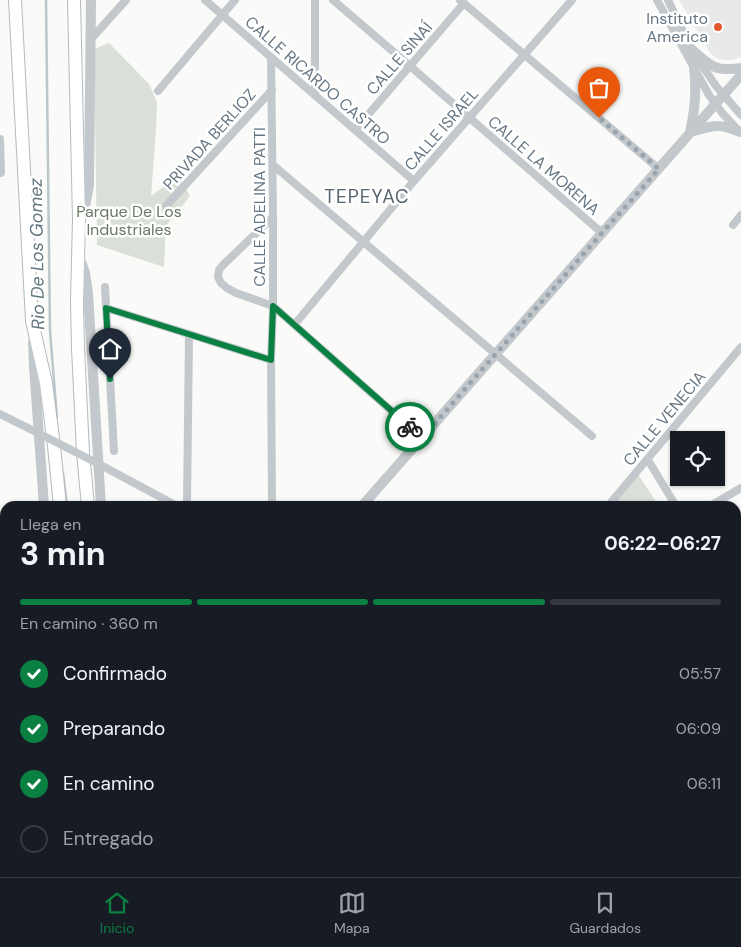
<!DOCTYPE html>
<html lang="es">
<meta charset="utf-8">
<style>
:root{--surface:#171b24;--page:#20242c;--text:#f1f3f6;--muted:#9ea1a6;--line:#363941;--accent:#0b8043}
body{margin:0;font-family:"DM Sans",sans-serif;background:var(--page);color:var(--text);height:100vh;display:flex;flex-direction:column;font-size:19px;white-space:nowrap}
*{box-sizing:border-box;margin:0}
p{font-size:16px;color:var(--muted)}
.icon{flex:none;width:28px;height:28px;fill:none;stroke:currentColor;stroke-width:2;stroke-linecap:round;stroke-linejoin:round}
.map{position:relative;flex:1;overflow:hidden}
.side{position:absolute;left:0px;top:501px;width:741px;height:376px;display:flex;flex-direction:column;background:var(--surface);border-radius:15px 15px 0 0;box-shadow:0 1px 4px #0004}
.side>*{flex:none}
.fabs{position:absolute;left:670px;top:431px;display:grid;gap:10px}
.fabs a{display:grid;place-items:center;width:55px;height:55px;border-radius:0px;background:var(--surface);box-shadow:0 1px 4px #0004;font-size:25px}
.pin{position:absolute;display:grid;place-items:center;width:42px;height:42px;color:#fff;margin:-51px -21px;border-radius:50% 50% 50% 0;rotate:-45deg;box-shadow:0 0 5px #0007}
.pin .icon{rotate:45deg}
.courier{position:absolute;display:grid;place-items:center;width:50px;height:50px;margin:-25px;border:4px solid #0b8043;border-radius:50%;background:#fff;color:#222;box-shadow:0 1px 6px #0007}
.overview em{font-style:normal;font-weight:700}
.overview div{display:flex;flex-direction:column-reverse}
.overview{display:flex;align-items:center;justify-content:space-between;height:85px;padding:0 20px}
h1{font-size:32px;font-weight:700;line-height:38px}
.bar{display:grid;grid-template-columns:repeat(4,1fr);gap:8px 5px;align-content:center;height:60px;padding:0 20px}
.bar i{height:6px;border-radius:4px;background:var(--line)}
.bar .current{background:var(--accent)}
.bar p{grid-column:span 4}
ol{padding:0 20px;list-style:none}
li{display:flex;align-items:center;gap:15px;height:55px}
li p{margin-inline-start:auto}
li .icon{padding:5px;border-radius:50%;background:var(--accent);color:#fff;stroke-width:4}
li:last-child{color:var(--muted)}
li i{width:28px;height:28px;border:2px solid var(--line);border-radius:50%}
.tabs{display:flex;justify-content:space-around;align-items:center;height:70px;border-top:1px solid var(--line);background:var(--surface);font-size:14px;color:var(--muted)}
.tabs a{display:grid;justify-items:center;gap:2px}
.tabs .current{color:var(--accent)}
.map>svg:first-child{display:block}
.built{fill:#e8e9e9}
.green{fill:#dadfd7}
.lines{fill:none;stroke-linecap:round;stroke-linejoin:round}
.stream{stroke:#bbc7cb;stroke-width:2.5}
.primary-casing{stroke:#b5babe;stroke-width:14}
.service{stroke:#c3c8cc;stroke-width:4}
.minor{stroke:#c3c8cc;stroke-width:8}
.tertiary{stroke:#c3c8cc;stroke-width:10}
.primary{stroke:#fff;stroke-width:12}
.minor-bridge{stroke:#c3c8cc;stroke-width:8}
.done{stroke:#99a4ac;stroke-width:5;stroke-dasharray:0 9}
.route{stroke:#0b8043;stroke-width:6}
.poi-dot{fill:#e4572e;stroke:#fff;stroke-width:2}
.labels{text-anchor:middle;stroke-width:5;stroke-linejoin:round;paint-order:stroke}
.poi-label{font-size:16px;fill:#657683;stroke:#fff;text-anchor:end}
.street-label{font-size:16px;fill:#657683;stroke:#fff}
.park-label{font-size:16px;fill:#687a64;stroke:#fff}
.water-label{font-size:18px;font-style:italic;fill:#60757c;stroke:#fff}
.quarter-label{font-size:19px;letter-spacing:1px;fill:#57646e;stroke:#fff}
</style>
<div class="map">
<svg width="741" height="877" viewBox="0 0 741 877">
<rect width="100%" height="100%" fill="#fafaf8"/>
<path class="built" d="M679,0h62v57l-8,3h-6l-8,-1 -8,-5z"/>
<path class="green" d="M109,43l40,41 8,18 -1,27 -5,67 27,-20 12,20 -24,30 -2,41 -67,-22 -3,-196z
M635,470l24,36h-52z"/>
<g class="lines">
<path class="stream" d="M46,0l4,331 7,87
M63,473l4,33
M125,872l1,5"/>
<defs>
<path id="primary" d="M15,0l17,321 14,62 8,63 6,60
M74,0l5,219 -2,83 1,46 5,105 5,53
M99,872l1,5
M113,872l1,5
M151,872l1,5"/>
</defs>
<use href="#primary" class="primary-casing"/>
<path class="service" d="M0,730l3,13 -3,5"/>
<path class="minor" d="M205,0l209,181
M315,0v95
M333,0l77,66 192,167
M460,0l199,169
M657,0l52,95 14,19 15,16
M668,0l23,49 25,37 25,29
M91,39l35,-39
M271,58l2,159v89l-2,54 1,146
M158,91l77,-91
M355,130l109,-127
M0,139l1,34
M273,165l319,271
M166,206l106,-116
M273,217l-50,48 -4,5 -1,7 3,6 6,5 9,5 37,13 149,132
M733,225l8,-10
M105,287l9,164
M106,308l165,52
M295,324l119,-143 158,-181
M0,414l42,21
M648,460l28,46
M95,462l82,44
M187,506l2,-172
M608,506l133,-159
M710,506l31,-18
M736,588l5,-3
M736,603l5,8
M736,687l5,-3
M736,703l5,-3
M736,809l5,-3
M736,832l5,5
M37,872v5
M322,872l5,5
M517,872l5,5
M256,877l4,-5
M441,877l4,-5
M540,877l4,-5
M666,877l4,-5"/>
<path class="tertiary" d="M691,49c19,17 24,23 50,19
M694,68c3,22 1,42 -4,64 22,-6 28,-10 50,0
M80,215l6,-13 3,-17 2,-185
M80,259l5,14 3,20 13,213
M33,342l1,25 10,139
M362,506l379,-431
M0,654l5,2
M0,680l5,3
M91,872l1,5
M272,872l4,5"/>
<use href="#primary" class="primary"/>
<path class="minor-bridge" d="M46,437l45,23"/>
</g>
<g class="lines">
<path class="done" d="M410,427l12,11 180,-205 57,-64 -60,-51"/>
<path class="route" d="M110,379l-4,-71 165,52 2,-54 137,121"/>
</g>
<circle class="poi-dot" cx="718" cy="27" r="5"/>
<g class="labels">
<g class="poi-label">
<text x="708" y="24">Instituto<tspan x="708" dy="18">America</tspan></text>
</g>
<g class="street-label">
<text transform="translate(399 58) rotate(-49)" y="6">CALLE SINAÍ</text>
<text transform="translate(318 80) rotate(41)" y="6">CALLE RICARDO CASTRO</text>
<text transform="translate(441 129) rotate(-49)" y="6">CALLE ISRAEL</text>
<text transform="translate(209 139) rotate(-48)" y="6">PRIVADA BERLIOZ</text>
<text transform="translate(544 165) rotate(41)" y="6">CALLE LA MORENA</text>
<text transform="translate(259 207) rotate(-90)" y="6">CALLE ADELINA PATTI</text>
<text transform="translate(664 418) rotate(-50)" y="6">CALLE VENECIA</text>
</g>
<g class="park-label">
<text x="129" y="217">Parque De Los<tspan x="129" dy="18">Industriales</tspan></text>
</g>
<g class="water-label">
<text transform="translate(37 254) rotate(-91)" y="6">Rio De Los Gomez</text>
</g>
<g class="quarter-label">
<text x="367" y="203">TEPEYAC</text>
</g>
</g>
</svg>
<div class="fabs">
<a><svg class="icon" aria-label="locate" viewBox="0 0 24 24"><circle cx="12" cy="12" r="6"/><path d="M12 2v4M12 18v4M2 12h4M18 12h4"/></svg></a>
</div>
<div class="pin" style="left:599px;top:118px;background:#ea580c"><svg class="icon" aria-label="bag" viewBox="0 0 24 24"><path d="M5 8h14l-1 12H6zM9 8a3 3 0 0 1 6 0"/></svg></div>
<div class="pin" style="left:110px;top:379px;background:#1f2937"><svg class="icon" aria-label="home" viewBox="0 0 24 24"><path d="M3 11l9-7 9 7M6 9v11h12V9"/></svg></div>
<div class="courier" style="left:410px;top:427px"><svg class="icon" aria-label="bike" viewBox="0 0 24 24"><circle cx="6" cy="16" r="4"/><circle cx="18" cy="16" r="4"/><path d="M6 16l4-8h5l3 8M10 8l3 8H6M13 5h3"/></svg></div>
<section class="side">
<div class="overview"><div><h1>3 min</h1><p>Llega en</p></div><em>06:22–06:27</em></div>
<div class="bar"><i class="current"></i><i class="current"></i><i class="current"></i><i></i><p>En camino · 360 m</p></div>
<ol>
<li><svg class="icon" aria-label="check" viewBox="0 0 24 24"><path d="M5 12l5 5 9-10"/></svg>Confirmado<p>05:57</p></li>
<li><svg class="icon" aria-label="check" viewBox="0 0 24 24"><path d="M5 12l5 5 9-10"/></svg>Preparando<p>06:09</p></li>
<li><svg class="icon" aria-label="check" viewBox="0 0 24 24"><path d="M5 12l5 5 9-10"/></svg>En camino<p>06:11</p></li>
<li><i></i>Entregado</li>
</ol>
</section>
</div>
<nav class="tabs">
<a class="current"><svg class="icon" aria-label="home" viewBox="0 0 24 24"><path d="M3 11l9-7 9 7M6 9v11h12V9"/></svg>Inicio</a>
<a><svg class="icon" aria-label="map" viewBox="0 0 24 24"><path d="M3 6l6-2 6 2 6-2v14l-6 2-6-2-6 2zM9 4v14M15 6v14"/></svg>Mapa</a>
<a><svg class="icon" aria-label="saved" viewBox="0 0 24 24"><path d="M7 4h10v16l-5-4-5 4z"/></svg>Guardados</a>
</nav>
